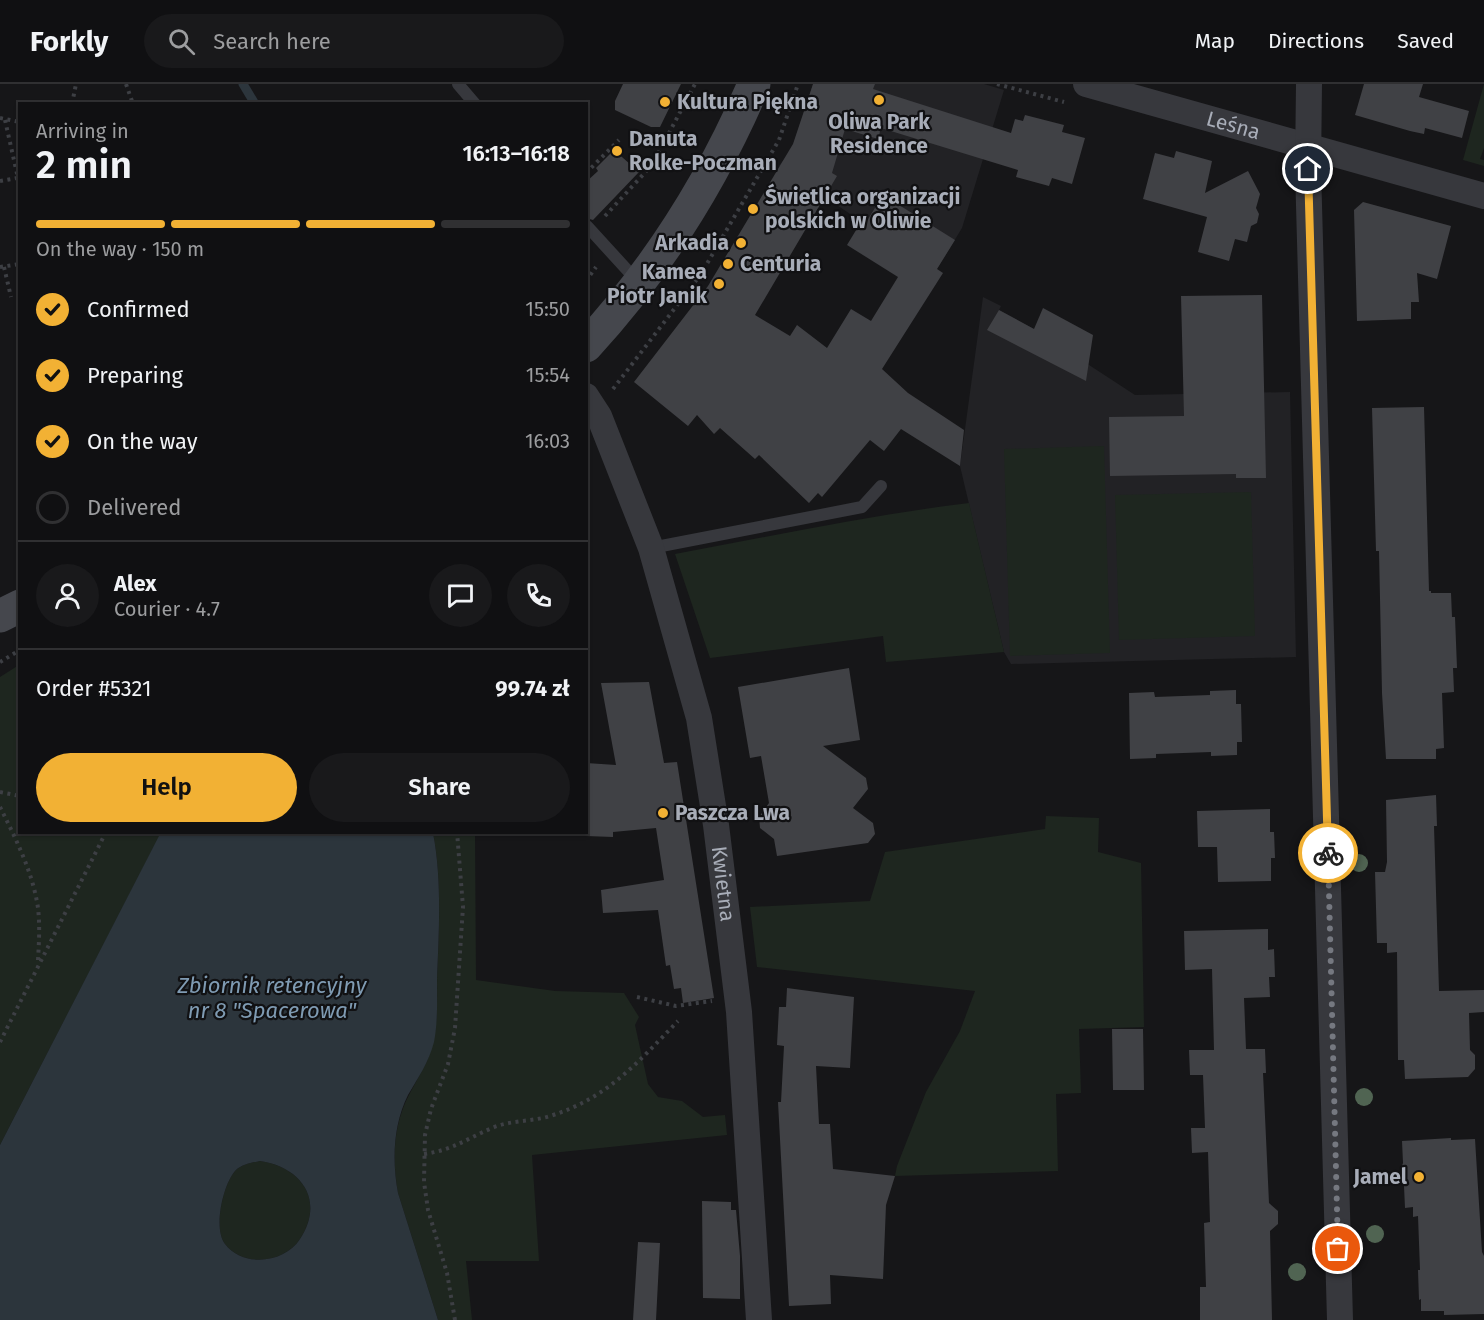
<!DOCTYPE html>
<meta charset="utf-8">
<style>
:root{--surface:#101012;--page:#19191b;--text:#f1f3f6;--muted:#9c9d9f;--line:#303032;--accent:#f2b134}
body{margin:0;font-family:"Fira Sans",sans-serif;background:var(--page);color:var(--text);height:100vh;display:flex;flex-direction:column;font-size:22px;white-space:nowrap}
*{box-sizing:border-box;margin:0}
p{font-size:20px;color:var(--muted)}
.icon{flex:none;width:33px;height:33px;fill:none;stroke:currentColor;stroke-width:2;stroke-linecap:round;stroke-linejoin:round}
.map{position:relative;flex:1;overflow:hidden}
.panel{position:absolute;left:18px;top:18px;width:570px;height:732px;display:flex;flex-direction:column;background:var(--surface);border-radius:0px;box-shadow:0 2px 4px #0004,0 0 0 2px var(--line)}
.panel>*{flex:none}
.pin{position:absolute;display:grid;place-items:center;width:51px;height:51px;color:#fff;margin:-26px;border:3px solid #fff;border-radius:50%;box-shadow:0 2px 6px #0007}
.courier{position:absolute;display:grid;place-items:center;width:60px;height:60px;margin:-30px;border:4px solid #f2b134;border-radius:50%;background:#fff;color:#222;box-shadow:0 2px 8px #0007}
.headline em{font-style:normal;font-weight:600}
.headline div{display:flex;flex-direction:column-reverse}
.headline{display:flex;align-items:center;justify-content:space-between;height:102px;padding:0 18px}
h1{font-size:39px;font-weight:600;line-height:45px}
.bar{display:grid;grid-template-columns:repeat(4,1fr);gap:9px 6px;align-content:center;height:72px;padding:0 18px}
.bar i{height:8px;border-radius:4px;background:var(--line)}
.bar .on{background:var(--accent)}
.bar p{grid-column:span 4}
.line{display:flex;align-items:center;gap:15px;padding:0 18px;border-top:2px solid var(--line)}
.line div{flex:1}
.round{display:grid;place-items:center;flex:none;width:63px;height:63px;border-radius:32px;background:var(--page)}
ol{padding:0 18px;list-style:none}
li{display:flex;align-items:center;gap:18px;height:66px}
li p{margin-inline-start:auto}
li .icon{padding:6px;border-radius:50%;background:var(--accent);color:#111;stroke-width:4}
li:last-child{color:var(--muted)}
li i{width:33px;height:33px;border:3px solid var(--line);border-radius:50%}
.cta{display:flex;gap:12px;margin-top:auto;padding:12px 18px}
.cta a{flex:1;height:69px;border-radius:36px;background:var(--accent);color:#111;font-size:24px;font-weight:600;line-height:69px;text-align:center}
.cta a+a{background:var(--page);color:var(--text)}
header{display:flex;align-items:center;gap:36px;box-sizing:border-box;height:84px;padding:0 30px;background:var(--surface);border-bottom:2px solid var(--line)}
header strong{font-size:28px}
nav{display:flex;gap:33px;margin-inline-start:auto;font-size:21px}
.search{width:420px;height:54px;background:var(--page);display:flex;align-items:center;gap:15px;box-sizing:border-box;padding:0 21px;border-radius:33px;color:var(--muted);font-size:22px}
.map>svg:first-child{display:block}
.built{fill:#222225}
.green{fill:#1e261f}
.water{fill:#2c353c;fill-rule:evenodd}
.lines{fill:none;stroke-linecap:round;stroke-linejoin:round}
.stream{stroke:#2c353c;stroke-width:9}
.building{fill:#404145}
.path{stroke:#3d3f44;stroke-width:4;stroke-dasharray:3 4.5;stroke-linecap:butt}
.lane{stroke:#37383d;stroke-width:12}
.street{stroke:#37383d;stroke-width:26}
.secondary{stroke:#45474d;stroke-width:33}
.tree{fill:#506452}
.done{stroke:#757880;stroke-width:6;stroke-dasharray:0 10.8}
.route{stroke:#f2b134;stroke-width:8}
.poi-dot{fill:#f2b134;stroke:#111113;stroke-width:2}
.labels{text-anchor:middle;stroke-width:4.5;stroke-linejoin:round;paint-order:stroke}
.poi-label{font-size:21px;font-weight:bold;fill:#a8adb8;stroke:#111113;text-anchor:start}
.street-label{font-size:21px;fill:#a8adb8;stroke:#111113}
.water-label{font-size:22px;font-style:italic;fill:#7f9bb3;stroke:#111113}
</style>
<header>
<strong>Forkly</strong>
<div class="search"><svg class="icon" aria-label="search" viewBox="0 0 24 24"><circle cx="10" cy="10" r="6"/><path d="M15 15l6 6"/></svg>Search here</div>
<nav><a>Map</a><a>Directions</a><a>Saved</a></nav>
</header>
<div class="map">
<svg width="1484" height="1236" viewBox="0 0 1484 1236">
<rect width="100%" height="100%" fill="#161618"/>
<path class="built" d="M813,0h171l20,6 -42,138 -25,41 -72,-45 -86,-58 15,-20z
M983,213l18,9 -2,4 35,19 101,66 155,-3 6,265 -285,7 -7,-12 -44,-186z"/>
<path class="green" d="M1484,0v64l-4,11 4,1v6l-21,-6z
M1104,362l6,207 -100,3 -6,-207z
M1251,408l4,144 -136,4 -4,-145z
M969,419l35,149 -118,10 -3,-26 -173,22 -35,-104c98,-18 195,-39 294,-51z
M19,581l1,167 141,1 -161,312v-468z
M1046,732l53,2 -1,34 43,11 3,164 -65,2 2,64 -25,1 2,77 -163,5 2,-10 29,-74 34,-61 15,-40 -218,-24 -7,-60 120,-6 15,-49 160,-23z
M433,749h42l1,147 79,11 69,2 15,24 -4,8 13,59 10,13 24,4 21,16 22,-2 2,20 -195,20 7,106h-73l6,59h-34l-40,-127c-6,-32 -5,-68 11,-98 9,-18 20,-33 24,-53 5,-20 4,-43 4,-64 2,-47 5,-99 -4,-145z
M260,1077c42,6 65,40 40,78 -15,24 -57,29 -75,5 -12,-16 -2,-59 10,-73 7,-7 16,-8 25,-10z"/>
<path class="water" d="M161,748l272,1c9,46 6,98 4,145 0,21 1,44 -3,64 -5,20 -16,36 -26,53 -15,30 -16,66 -10,98l40,127h-438v-175zM260,1077c42,6 65,40 40,78 -15,24 -57,29 -75,5 -12,-16 -2,-59 10,-73 7,-7 16,-8 25,-10z"/>
<g class="lines">
<path class="stream" d="M243,0l12,20"/>
</g>
<path class="building" d="M623,0h58l-21,43h-9l-36,-17v-9z
M813,0h62l-2,5 138,44 4,-14 8,2 2,-6 39,10 -2,7 23,6 -13,46 -20,-6 -3,8 -33,-9 2,-7 -137,-42 -3,11 -33,-10 -13,44 5,3 -82,139 35,21 7,-11 30,23 24,-39 20,12 27,-44 -51,-32 14,-23 4,2 18,-29 72,45 -18,29 6,4 -61,96 26,24 56,37 -4,36 -59,-37 -17,22 -14,-11 -48,57 -4,-4 -9,10 -50,-48 -4,4 -35,-31 -6,6 -17,-19 -9,11 -54,-44 74,-96 85,-142z
M1364,0h59l-4,13 50,14 -7,27 -37,-10 -1,6 -14,-3 -55,-16z
M614,66l25,22 -46,48 -7,-2v-36l12,-11 -2,-3z
M1176,67l36,10 -7,32 43,-22 12,23 -4,14 3,6 -2,9 -6,3 -4,16 -12,-3 -6,22 -31,-9 9,-35 -64,-18 12,-46 19,5z
M1363,118l88,24 -14,53 -20,-6 2,29h-8v17l-54,2 -3,-111z
M1262,211l4,183h-30v-4l-126,2 -1,-59 75,-1 -3,-120z
M1043,224l50,27 -7,46 -99,-51 12,-20 35,19z
M1424,323l5,184h2v2h20l1,24h3l2,51h-4l1,24 -12,1 2,55 -8,1v10h-50l-4,-66 -3,-142h-3l-4,-143z
M849,584l11,72 -37,6 43,32 2,11 -15,19 20,15 2,11 -7,9 -91,13 -3,-17 -14,-11 -1,-11 10,-14 -8,-47 -11,2 -12,-71z
M649,598l15,81 13,-1 37,236 -31,5 -2,-15 -7,1 -4,-24 -4,1 -8,-56 -55,3 -2,-23 63,-10 -8,-52 -43,4v5l-27,-1v-73l30,2 -15,-82z
M1236,606v14h5l1,38h-5v13l-26,1v-4l-55,2v4l-26,1 -1,-66 25,-1 1,5 55,-2v-4z
M1436,711l1,31h-3l5,165 45,-1v22l-15,1 1,37 5,5v14l-7,8 -63,2 -1,-19h-6l-1,-108 -10,1v-10h-10l-2,-71h10l2,-10 -1,-62z
M1270,725v23h4l1,26h-4v23l-53,1 -1,-35h-19l-1,-36z
M1268,845v21l6,-1 1,28h-6l1,20 -26,1 2,51h19l1,24h-3l6,130 9,8v13l-8,7 2,89h-72v-33h6l-2,-64 6,-1 -2,-70 -16,1 -1,-25h14l-2,-53h-13l-1,-25h25l-2,-81 -27,1 -1,-39z
M787,904l67,9 -4,71 -34,-2 3,58h11l3,45 62,7 -9,29 -3,74 -53,-4 1,29 -42,2 -11,-204h3l3,-56 -7,-1 2,-38h7z
M1112,945h31l1,61h-31z
M1451,1054v2l24,-1 7,113 2,4v58l-40,1v-4h-23v-12l-2,1 -1,-30h2l-2,-54 -5,1v-10l-8,1 -1,-22 -5,-12 4,-11 -1,-22z
M702,1117l29,1v8h5l4,46v43l-37,-1z
M638,1158l22,1 -4,77h-23z"/>
<g class="lines">
<path class="path" d="M126,0l7,20
M997,0l67,18
M72,20l4,-20
M0,34l20,4
M5,36l15,67
M586,89l33,-33
M0,97l17,-3
M605,132l47,-51 43,-81
M0,183l20,-3
M4,183l7,30
M586,197l10,-14
M613,305l88,-115 78,-134 19,-56
M0,578l20,-12
M0,708l20,4
M0,723c16,32 33,66 38,101 2,17 1,35 0,52
M637,913l39,9 36,-5
M0,958l106,-210
M424,1070c29,-4 42,-15 68,-26 18,-8 39,-6 58,-12 58,-18 87,-53 128,-95
M455,1236l-8,-47 -19,-63 -4,-28 1,-47 6,-26 17,-45 7,-36 8,-121 -6,-75"/>
<path class="lane" d="M458,0l17,20
M587,142l52,57
M651,464l211,-41 19,-21"/>
<g class="street">
<path id="s1" d="M1086,0l398,112"/>
<path d="M1309,0l-1,85 32,1151"/>
<path id="s2" d="M586,312l13,20 52,132 48,170 17,107 23,187 20,308"/>
</g>
<path class="secondary" d="M586,262c71,-77 127,-166 168,-262
M0,532l20,-10"/>
</g>
<g class="tree">
<circle cx="1359" cy="779" r="9"/>
<circle cx="1364" cy="1013" r="9"/>
<circle cx="1375" cy="1150" r="9"/>
<circle cx="1297" cy="1188" r="9"/>
</g>
<g class="lines">
<path class="done" d="M1328,769l10,396"/>
<path class="route" d="M1308,85l20,684"/>
</g>
<g class="poi-dot">
<circle cx="879" cy="16" r="6"/>
<circle cx="665" cy="18" r="6"/>
<circle cx="617" cy="67" r="6"/>
<circle cx="753" cy="125" r="6"/>
<circle cx="741" cy="159" r="6"/>
<circle cx="728" cy="180" r="6"/>
<circle cx="719" cy="200" r="6"/>
<circle cx="663" cy="729" r="6"/>
<circle cx="1419" cy="1093" r="6"/>
</g>
<g class="labels">
<g class="poi-label">
<text x="677" y="25">Kultura Piękna</text>
<text x="879" y="45" text-anchor="middle">Oliwa Park<tspan x="879" dy="24">Residence</tspan></text>
<text x="629" y="62">Danuta<tspan x="629" dy="24">Rolke-Poczman</tspan></text>
<text x="765" y="120">Świetlica organizacji<tspan x="765" dy="24">polskich w Oliwie</tspan></text>
<text x="729" y="166" text-anchor="end">Arkadia</text>
<text x="740" y="187">Centuria</text>
<text x="707" y="195" text-anchor="end">Kamea<tspan x="707" dy="24">Piotr Janik</tspan></text>
<text x="675" y="736">Paszcza Lwa</text>
<text x="1407" y="1100" text-anchor="end">Jamel</text>
</g>
<g class="street-label">
<text dy="7" stroke="none"><textPath href="#s1" startOffset="153">Leśna</textPath></text>
<text dy="7" stroke="none"><textPath href="#s2" startOffset="510">Kwietna</textPath></text>
</g>
<g class="water-label">
<text x="272" y="909">Zbiornik retencyjny<tspan x="272" dy="25">nr 8 "Spacerowa"</tspan></text>
</g>
</g>
</svg>
<div class="pin" style="left:1338px;top:1165px;background:#ea580c"><svg class="icon" aria-label="bag" viewBox="0 0 24 24"><path d="M5 8h14l-1 12H6zM9 8a3 3 0 0 1 6 0"/></svg></div>
<div class="pin" style="left:1308px;top:85px;background:#1f2937"><svg class="icon" aria-label="home" viewBox="0 0 24 24"><path d="M3 11l9-7 9 7M6 9v11h12V9"/></svg></div>
<div class="courier" style="left:1328px;top:769px"><svg class="icon" aria-label="bike" viewBox="0 0 24 24"><circle cx="6" cy="16" r="4"/><circle cx="18" cy="16" r="4"/><path d="M6 16l4-8h5l3 8M10 8l3 8H6M13 5h3"/></svg></div>
<section class="panel">
<div class="headline"><div><h1>2 min</h1><p>Arriving in</p></div><em>16:13–16:18</em></div>
<div class="bar"><i class="on"></i><i class="on"></i><i class="on"></i><i></i><p>On the way · 150 m</p></div>
<ol>
<li><svg class="icon" aria-label="check" viewBox="0 0 24 24"><path d="M5 12l5 5 9-10"/></svg>Confirmed<p>15:50</p></li>
<li><svg class="icon" aria-label="check" viewBox="0 0 24 24"><path d="M5 12l5 5 9-10"/></svg>Preparing<p>15:54</p></li>
<li><svg class="icon" aria-label="check" viewBox="0 0 24 24"><path d="M5 12l5 5 9-10"/></svg>On the way<p>16:03</p></li>
<li><i></i>Delivered</li>
</ol>
<div class="line" style="height:108px"><a class="round"><svg class="icon" aria-label="person" viewBox="0 0 24 24"><circle cx="12" cy="8" r="4"/><path d="M4 21q1-7 8-7t8 7"/></svg></a><div><b>Alex</b><p>Courier · 4.7</p></div><a class="round"><svg class="icon" aria-label="chat" viewBox="0 0 24 24"><path d="M4 5h16v11H9l-5 4z"/></svg></a><a class="round"><svg class="icon" aria-label="phone" viewBox="0 0 24 24"><path d="M5 4h4l2 5-3 2q2 4 5 5l2-3 5 2v4C11 20 4 13 5 4z"/></svg></a></div>
<div class="line" style="height:78px"><div>Order #5321</div><b>99.74 zł</b></div>
<div class="cta"><a>Help</a><a>Share</a></div>
</section>
</div>
